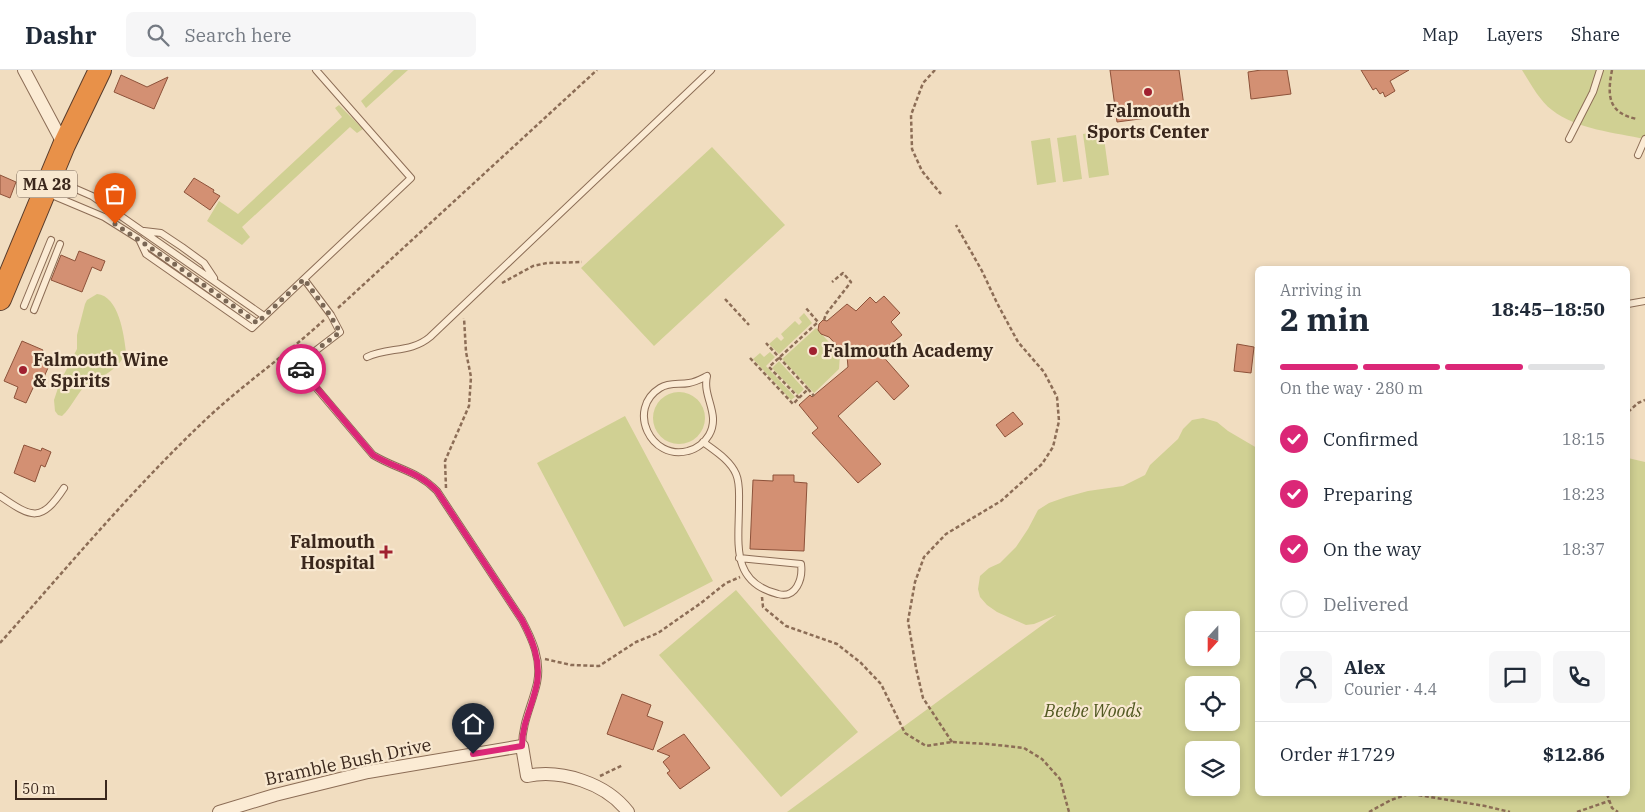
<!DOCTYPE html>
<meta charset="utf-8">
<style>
:root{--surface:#fff;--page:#f6f6f7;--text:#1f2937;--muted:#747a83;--line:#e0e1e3;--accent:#db2777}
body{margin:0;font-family:"IBM Plex Serif",serif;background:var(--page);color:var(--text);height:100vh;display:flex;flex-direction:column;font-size:19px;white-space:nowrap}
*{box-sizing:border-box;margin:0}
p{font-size:16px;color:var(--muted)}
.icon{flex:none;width:28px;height:28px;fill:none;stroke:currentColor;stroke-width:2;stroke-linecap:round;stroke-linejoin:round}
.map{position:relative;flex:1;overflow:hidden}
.panel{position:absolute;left:1255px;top:196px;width:375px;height:530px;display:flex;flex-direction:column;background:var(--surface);border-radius:8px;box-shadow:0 2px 8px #0003}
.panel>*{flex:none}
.needle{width:32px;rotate:201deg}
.buttons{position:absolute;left:1185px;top:541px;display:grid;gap:10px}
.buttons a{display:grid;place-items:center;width:55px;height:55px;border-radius:8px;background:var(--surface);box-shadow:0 2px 8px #0003;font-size:25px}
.scale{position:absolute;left:15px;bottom:12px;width:92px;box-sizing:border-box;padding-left:5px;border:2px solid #3a271c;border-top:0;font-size:14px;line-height:18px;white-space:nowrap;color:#3a271c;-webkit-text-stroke:4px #f8e8d0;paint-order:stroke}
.pin{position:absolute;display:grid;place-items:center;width:42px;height:42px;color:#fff;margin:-51px -21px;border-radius:50% 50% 50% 0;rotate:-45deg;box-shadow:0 0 5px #0007}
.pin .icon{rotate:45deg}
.courier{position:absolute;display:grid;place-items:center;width:50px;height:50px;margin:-25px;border:4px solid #db2777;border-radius:50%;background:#fff;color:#222;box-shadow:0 1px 6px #0007}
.summary em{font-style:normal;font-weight:700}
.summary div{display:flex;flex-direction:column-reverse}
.summary{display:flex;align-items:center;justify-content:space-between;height:85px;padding:0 25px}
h1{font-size:32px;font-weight:700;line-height:38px}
.bar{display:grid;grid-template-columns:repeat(4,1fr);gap:8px 5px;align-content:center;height:60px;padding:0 25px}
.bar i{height:6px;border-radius:4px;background:var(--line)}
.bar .on{background:var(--accent)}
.bar p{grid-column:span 4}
.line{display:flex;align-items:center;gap:12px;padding:0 25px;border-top:1px solid var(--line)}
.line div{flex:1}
.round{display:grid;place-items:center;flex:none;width:52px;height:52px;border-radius:8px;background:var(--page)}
ol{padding:0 25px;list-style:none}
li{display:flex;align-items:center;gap:15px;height:55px}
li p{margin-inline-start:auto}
li .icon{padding:5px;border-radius:50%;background:var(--accent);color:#fff;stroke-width:4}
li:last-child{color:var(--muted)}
li i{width:28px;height:28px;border:2px solid var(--line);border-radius:50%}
header{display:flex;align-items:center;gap:30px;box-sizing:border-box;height:70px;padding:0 25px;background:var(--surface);border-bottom:1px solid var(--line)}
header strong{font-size:24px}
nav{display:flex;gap:28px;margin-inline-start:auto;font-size:18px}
.search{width:350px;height:45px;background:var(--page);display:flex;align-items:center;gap:12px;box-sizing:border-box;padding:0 18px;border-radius:8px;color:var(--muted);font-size:19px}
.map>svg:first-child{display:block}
.green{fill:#d0d093;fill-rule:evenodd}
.building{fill:#d39073;stroke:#8d523a}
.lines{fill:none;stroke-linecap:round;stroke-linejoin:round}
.lane-casing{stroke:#8c6d56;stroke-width:8}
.street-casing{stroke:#8c6d56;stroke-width:14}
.highway-casing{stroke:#593c2b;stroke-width:24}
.path{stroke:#8c6d56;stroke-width:2.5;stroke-dasharray:4 2.5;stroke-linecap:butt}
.lane{stroke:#fbebd4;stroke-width:6}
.street{stroke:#fbebd4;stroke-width:12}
.highway{stroke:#e89149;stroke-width:22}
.done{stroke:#7a6755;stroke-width:5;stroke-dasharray:0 9}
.route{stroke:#db2777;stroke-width:6}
.poi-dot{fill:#a02130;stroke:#f8e8d0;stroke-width:2}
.labels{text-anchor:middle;stroke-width:4.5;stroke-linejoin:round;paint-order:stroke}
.shield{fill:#f8e8d0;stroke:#736152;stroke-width:1}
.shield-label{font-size:16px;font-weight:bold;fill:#3a271c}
.poi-label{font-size:18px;font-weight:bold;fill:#3a271c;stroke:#f8e8d0;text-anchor:start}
.park-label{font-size:18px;font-style:italic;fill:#515821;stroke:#f8e8d0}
.street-label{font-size:18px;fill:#3a271c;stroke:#f8e8d0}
</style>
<header>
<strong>Dashr</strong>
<div class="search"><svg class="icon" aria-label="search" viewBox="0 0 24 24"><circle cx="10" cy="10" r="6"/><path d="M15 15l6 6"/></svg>Search here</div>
<nav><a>Map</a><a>Layers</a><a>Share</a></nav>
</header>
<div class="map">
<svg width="1645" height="742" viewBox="0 0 1645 742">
<rect width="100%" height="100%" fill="#f1ddc0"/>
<path class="green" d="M394,0h14l-42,38 -5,-7z
M1522,0h123v69c-29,-6 -69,-10 -93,-29 -13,-10 -21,-26 -30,-40z
M339,35l24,24 -6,4 -7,-6 -108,100 8,10 -8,8 -35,-24 12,-20 19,13 104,-97 -7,-9z
M1103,61l6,44 -20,3 -6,-44z
M1076,65l6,44 -19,3 -6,-44z
M1050,68l6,44 -19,3 -6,-44z
M712,77l73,78 -131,121 -73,-78z
M97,224c22,2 27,41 29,58 -4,11 -15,20 -25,25 -5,3 -10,4 -14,7 -10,9 -15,23 -25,32l-4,-1 -3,-4 -1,-11 6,-18 17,-33v-14l8,-31 2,-4z
M804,243l8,10 -33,31 -10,-10 8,-7 4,4 3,-3 -3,-4 14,-13 4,4 3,-3 -3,-4z
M816,258l24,26 -1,15 -25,24 -32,-34z
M770,282l5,5 -9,9 29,31 -4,3 -38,-41 7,-6 4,4z
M779,291l25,28 -6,6 -26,-27z
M653 348a26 26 0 1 1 52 0a26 26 0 1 1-52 0Z
M625,346l88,165 -89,46 -87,-164z
M1203,348l14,4 11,9 29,17 1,346h370v-336l17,4v350h-858l269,-197 -22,9 -8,1 -29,-13 -10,-7 -7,-8 -2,-8 2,-13 9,-8 11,-5 16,-16 12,-18 10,-19 11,-7 17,-6 22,-6 35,-5 22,-11 5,-10 28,-26 5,-10 9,-9zM1194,550h37v38h-37zM1194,615h37v37h-37zM1194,680h37v38h-37z
M736,520l122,142 -77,65 -122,-142z"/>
<path class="building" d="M1110,0h69l6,43 -68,9z
M1261,0h26l4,24 -40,5 -3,-27z
M1361,0h48l-19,11 5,10 -10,6 -2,-5 -3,2 -4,-6 -3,2z
M121,5l26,12 21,-10 -14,32 -40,-17z
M0,105l16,7 -6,16 -10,-4z
M194,108l20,12 -1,2 7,4 -10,14 -26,-18z
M79,181l26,10 -4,10 -9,-4 -10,25 -31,-12 10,-25 14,6z
M884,226l16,17 -9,9 11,13 -22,18 29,33 -15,14 -17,-19 -39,35 43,48 -23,19 -46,-50 6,-5 -19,-23 11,-10 2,2 36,-30 -1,-11 -18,-19 -8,-3 -3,-4 1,-6 4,-4 4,1 20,-17 9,7 14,-14 6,6z
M22,271l21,9 -3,7 11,4 -7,16 -5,-2 -13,28 -12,-5 4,-11 -14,-6z
M1237,274l17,3 -3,26 -17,-2z
M1013,342l10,12 -18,13 -9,-12z
M24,375l17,6 1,-3 9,4 -6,15 -4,-2 -6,17 -21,-9z
M773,405h21v7l13,1 -3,68 -54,-2 3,-69 20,1z
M622,624l29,11 -4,11 16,6 -10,28 -46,-16z
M684,664l26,34 -30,21 -13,-16 3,-2 -7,-9 7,-6 -13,-5z"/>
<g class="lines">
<defs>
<path id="lane" d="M1569,69l24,-47 7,-22
M1638,85l7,-16
M53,109l39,17 172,120
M47,123l57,24 35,22 7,15 106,74 159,-150 -95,-108
M144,161l17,2 21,14 22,16 10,15
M140,170l117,83
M304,209l27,36 9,17 -43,33 76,90c23,14 45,16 64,36l85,129c10,19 20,40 15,63 -5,22 -15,40 -15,63
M1628,234l17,-3
M24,236l27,-66
M34,240l26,-66
M367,287c21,-10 44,-4 63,-20l281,-267
M707,306c-5,21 14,38 2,59 -4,7 -12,14 -21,16 -37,10 -62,-42 -28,-63 10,-6 19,-3 29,-5 7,-1 12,-4 18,-7z
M703,372c12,9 27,18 33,32 4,9 3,19 3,30 0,39 -9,78 39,90 18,5 25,-15 23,-30l-62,-6
M0,426c32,22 41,27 64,-8"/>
<path id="street" d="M24,0l40,75
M219,742l56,-17 93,-23 154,-26 5,30c34,-7 79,7 101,36"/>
<path id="highway" d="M0,229l64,-154 36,-75"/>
</defs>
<use href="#lane" class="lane-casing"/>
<use href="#street" class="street-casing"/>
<use href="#highway" class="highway-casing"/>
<path class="path" d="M935,0l-12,13 -12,32 1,34 10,22 19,23
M1612,0c-5,26 -4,43 25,49
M502,213l31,-17 14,-3 35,-1
M725,229l24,26
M338,238l259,-238
M824,250l2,-6 25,-32 -8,-9 -11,9
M750,288l43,46 15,-15 -42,-46
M808,319l6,7
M799,328l-30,-31 49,-45 -13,-15
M1628,342l10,-9 7,-3
M446,418l-1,-27 24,-55 2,-29 -5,-25 -2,-34
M762,527l1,10 23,19 51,18 23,18 21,22 24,49 21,13 26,-4 36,2 36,4 18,11 18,20 9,33
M0,573c66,-74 129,-150 200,-218 39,-38 84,-68 124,-105
M545,589l26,6 28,1 37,-24 22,-9 43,-30 25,-20 14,-6
M952,672l-29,-44 -7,-30 -8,-47 7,-39 9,-25 22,-23 55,-33 41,-37 11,-17 6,-26 -2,-24 -13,-25 -26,-30 -21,-39 -15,-32 -26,-46
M600,706l23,-11
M1412,724l73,12 25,6
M1607,724l5,14 6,4
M1369,742l22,-12 18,-6
M1577,742l32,-11"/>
<use href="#lane" class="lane"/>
<use href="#street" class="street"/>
<use href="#highway" class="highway"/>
</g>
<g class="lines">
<path class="done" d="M115,154l55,37 87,62 47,-44 26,36 10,17 -43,33 4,4"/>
<path class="route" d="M301,299l72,86c23,14 45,16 64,36l85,129c10,19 19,40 15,63 -4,22 -15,40 -15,63l-49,8"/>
</g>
<g class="poi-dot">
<circle cx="1148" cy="22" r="5"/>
<circle cx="813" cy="281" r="5"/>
<circle cx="23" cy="300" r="5"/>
<path d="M383.5 474.5h5v5h5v5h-5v5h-5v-5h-5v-5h5z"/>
</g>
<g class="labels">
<rect class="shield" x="17" y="100.5" width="60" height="27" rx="4"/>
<g class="shield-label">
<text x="47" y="120">MA 28</text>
</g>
<g class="poi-label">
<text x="1148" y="47" text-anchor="middle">Falmouth<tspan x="1148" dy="21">Sports Center</tspan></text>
<text x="823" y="287">Falmouth Academy</text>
<text x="33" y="296">Falmouth Wine<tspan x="33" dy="21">&amp; Spirits</tspan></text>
<text x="375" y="478" text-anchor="end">Falmouth<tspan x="375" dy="21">Hospital</tspan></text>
</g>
<g class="park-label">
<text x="1093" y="647">Beebe Woods</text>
</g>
<g class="street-label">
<text transform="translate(348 692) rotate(-12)" y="6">Bramble Bush Drive</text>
</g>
</g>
</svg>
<div class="buttons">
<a><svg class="needle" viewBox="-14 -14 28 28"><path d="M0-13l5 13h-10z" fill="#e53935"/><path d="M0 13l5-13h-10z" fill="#747a83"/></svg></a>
<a><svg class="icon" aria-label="locate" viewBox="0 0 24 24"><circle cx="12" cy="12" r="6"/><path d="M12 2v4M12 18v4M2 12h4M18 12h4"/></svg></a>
<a><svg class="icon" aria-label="layers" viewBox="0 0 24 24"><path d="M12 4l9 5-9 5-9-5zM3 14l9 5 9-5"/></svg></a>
</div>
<div class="scale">50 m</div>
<div class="pin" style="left:115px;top:154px;background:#ea580c"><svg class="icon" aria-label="bag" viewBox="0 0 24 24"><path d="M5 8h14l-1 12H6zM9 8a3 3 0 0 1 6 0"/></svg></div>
<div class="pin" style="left:473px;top:684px;background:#1f2937"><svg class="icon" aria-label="home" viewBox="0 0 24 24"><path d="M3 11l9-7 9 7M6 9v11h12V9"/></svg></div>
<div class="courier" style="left:301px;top:299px"><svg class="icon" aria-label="car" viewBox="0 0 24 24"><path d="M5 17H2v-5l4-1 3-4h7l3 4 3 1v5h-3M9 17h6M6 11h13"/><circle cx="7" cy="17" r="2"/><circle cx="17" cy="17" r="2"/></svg></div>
<section class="panel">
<div class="summary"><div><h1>2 min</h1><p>Arriving in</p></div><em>18:45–18:50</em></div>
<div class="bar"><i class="on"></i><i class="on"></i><i class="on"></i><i></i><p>On the way · 280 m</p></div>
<ol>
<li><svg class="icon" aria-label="check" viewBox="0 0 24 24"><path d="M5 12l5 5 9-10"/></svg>Confirmed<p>18:15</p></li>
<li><svg class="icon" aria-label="check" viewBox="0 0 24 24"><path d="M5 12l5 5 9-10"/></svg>Preparing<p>18:23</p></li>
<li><svg class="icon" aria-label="check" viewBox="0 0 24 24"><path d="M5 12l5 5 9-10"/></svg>On the way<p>18:37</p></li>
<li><i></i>Delivered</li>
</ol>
<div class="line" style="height:90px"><a class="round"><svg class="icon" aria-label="person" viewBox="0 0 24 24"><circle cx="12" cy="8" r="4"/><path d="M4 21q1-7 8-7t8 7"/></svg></a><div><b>Alex</b><p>Courier · 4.4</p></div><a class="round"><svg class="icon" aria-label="chat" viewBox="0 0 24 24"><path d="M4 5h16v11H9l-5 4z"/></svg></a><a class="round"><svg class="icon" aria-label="phone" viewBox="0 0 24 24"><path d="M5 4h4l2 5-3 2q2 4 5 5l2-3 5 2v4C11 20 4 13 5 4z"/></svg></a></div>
<div class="line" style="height:65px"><div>Order #1729</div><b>$12.86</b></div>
</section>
</div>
